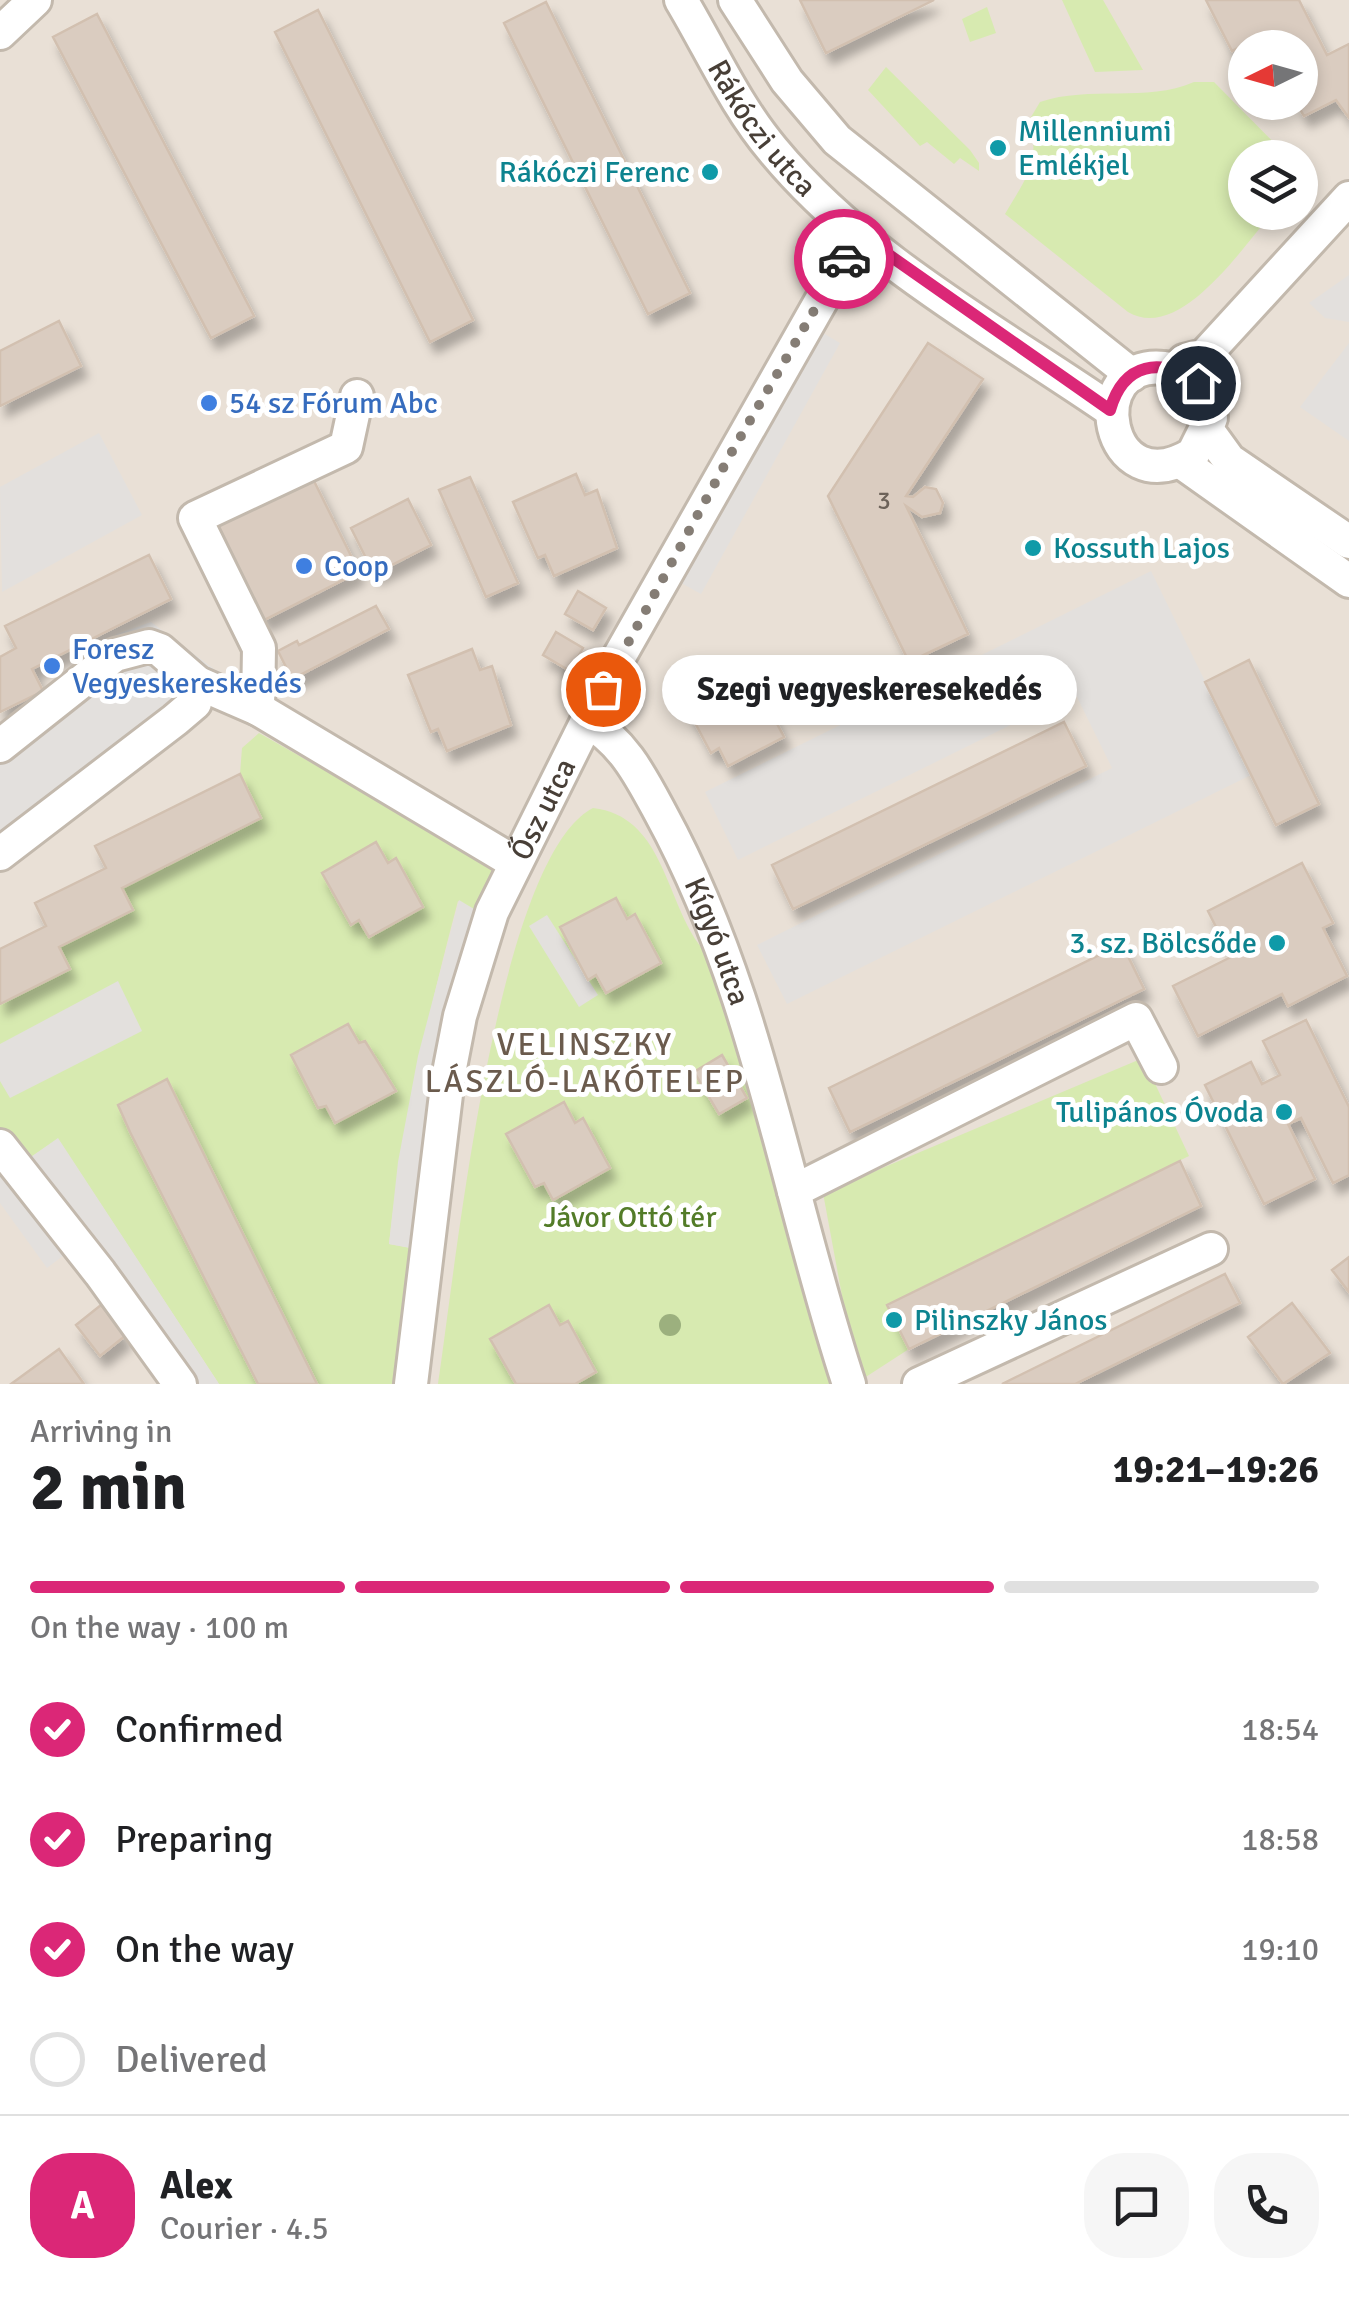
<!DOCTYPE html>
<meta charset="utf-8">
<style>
:root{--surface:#fff;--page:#f6f6f6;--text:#202124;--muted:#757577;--line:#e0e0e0;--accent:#db2777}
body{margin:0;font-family:Signika,sans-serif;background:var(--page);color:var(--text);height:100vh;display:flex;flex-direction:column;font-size:38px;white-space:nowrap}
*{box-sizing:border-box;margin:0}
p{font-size:32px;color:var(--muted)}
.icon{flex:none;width:55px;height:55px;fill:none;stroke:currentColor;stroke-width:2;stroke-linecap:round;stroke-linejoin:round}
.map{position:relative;height:1384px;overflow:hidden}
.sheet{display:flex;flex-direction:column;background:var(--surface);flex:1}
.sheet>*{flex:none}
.needle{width:65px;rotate:265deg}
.fabs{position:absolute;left:1228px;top:30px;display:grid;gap:20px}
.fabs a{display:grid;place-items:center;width:90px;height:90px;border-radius:50%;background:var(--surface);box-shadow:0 5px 15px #0003;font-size:50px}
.pin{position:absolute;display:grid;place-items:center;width:85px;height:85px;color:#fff;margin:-42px;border:5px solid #fff;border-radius:50%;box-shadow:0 2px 10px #0007}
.courier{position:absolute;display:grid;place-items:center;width:100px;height:100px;margin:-50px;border:8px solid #db2777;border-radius:50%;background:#fff;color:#222;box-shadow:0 2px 12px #0007}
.bubble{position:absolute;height:70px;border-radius:35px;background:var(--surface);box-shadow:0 5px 15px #0003;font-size:32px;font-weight:700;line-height:70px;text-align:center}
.overview em{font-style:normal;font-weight:700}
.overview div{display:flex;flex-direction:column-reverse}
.overview{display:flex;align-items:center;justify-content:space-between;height:170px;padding:0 30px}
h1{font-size:65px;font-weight:700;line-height:75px}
.bar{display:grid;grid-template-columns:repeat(4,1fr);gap:15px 10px;align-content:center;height:120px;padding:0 30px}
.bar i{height:12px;border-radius:8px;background:var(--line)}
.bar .on{background:var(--accent)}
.bar p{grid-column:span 4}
.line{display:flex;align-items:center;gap:25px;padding:0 30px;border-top:2px solid var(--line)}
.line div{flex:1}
.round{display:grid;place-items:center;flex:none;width:105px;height:105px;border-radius:40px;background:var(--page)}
ol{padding:0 30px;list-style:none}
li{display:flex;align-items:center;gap:30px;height:110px}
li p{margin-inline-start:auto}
li .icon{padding:10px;border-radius:50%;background:var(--accent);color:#fff;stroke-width:4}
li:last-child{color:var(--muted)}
li i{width:55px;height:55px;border:5px solid var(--line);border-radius:50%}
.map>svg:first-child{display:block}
.residential{fill:#e9e0d6;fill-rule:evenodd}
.green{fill:#d7eab0}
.parking{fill:#e3e0dd}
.building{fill:#daccc0;stroke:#d2c0b0;stroke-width:2.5;filter:url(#shadow)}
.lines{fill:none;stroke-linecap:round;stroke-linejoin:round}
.minor-casing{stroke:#c3b9ad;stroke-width:38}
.minor{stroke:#fff;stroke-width:32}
.tree{fill:#9cb07e}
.done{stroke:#857d75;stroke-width:10;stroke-dasharray:0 18}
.route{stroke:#db2777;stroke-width:12}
.culture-dot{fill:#0f9aa8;stroke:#fff;stroke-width:4}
.shop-dot{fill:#3f7fe0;stroke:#fff;stroke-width:4}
.labels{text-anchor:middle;stroke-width:10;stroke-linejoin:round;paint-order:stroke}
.number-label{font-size:25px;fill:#6c6259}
.street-label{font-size:30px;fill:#483f37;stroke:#fff}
.culture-label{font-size:30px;fill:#0d838f;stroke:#fff;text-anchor:start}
.shop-label{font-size:30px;fill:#366cbe;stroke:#fff;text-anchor:start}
.park-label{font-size:30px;fill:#537c28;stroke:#fff}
.neighbourhood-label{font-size:32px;letter-spacing:2.5px;fill:#6b5b4d;stroke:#fff}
</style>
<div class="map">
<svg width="1349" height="1384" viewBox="0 0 1349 1384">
<defs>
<filter id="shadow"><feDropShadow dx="6" dy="11" stdDeviation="5" flood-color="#0004"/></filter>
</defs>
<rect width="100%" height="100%" fill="#f5efe8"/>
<path class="residential" d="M0,0h1349v1384h-1349zM1245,48h55v54h-55zM1245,158h55v54h-55z"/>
<path class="green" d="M1062,0h41l40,70 -48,2z
M987,7l9,26 -26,9 -8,-23z
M886,67l84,83 9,13v8l-19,-13 -6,6 -27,-22 -7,4 -52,-56z
M1194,82h20l74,75 -43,1v54l28,1c-31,34 -93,130 -145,99l-123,-98c19,-33 38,-54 23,-92l12,-20c50,-17 106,1 154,-20z
M259,733l217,123 15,12 4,13 -16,31 -21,-11c-30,114 -56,225 -69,343l27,5 -5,135h-192l-161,-245 -30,20 -28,-30v-125l69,-34 -10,-23 63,-59 139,-70 -21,-44 2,-26z
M593,808c69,8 72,88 105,135 8,12 24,22 35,31l116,410h-411c17,-111 58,-526 155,-576z
M1143,1058l46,98 -302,149 22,44 -51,33 -35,-189z"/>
<path class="parking" d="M1349,275v47l-24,-4 -16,-15z
M806,323l34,20 -139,251 -36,-20z
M1349,343v98l-49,-34z
M99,433l43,82 -140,77 -2,-105z
M1151,571l100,204 -464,229 -30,-59 355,-177 -37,-75 -337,167 -33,-68z
M151,622l63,47 -2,35 -212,166v-142l117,-94z
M459,900l20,12 -63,337 -27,-5 9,-82 20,-106z
M547,915l51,80 -19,12 -50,-81z
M118,981l24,50 -132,67 -10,-17v-37z
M58,1138l161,246h-40l-103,-138 -29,22 -47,-65v-57l18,20z"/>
<path class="building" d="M800,0h134l-108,53z
M1206,0h93l28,55 22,-11v74l-13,-18 -32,16 -8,-14h4v-54h-31l-6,-12 -31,15z
M546,2l144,291 -42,21 -144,-291z
M318,10l155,310 -43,22 -155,-310z
M97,14l157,302 -43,22 -158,-301z
M59,321l22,45 -81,40v-55z
M928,343l55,36 -77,117 7,1 12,-10 11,2 7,14 -3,10 -18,4 -16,-11 62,128 -59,28 -81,-166z
M576,474l9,21 12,-5 20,58 -63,28 -9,-21 -7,3 -25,-56z
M312,477l47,95 -95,48 -48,-95z
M470,477l48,106 -32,14 -47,-107z
M408,499l23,46 -57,29 -23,-46z
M149,555l22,44 -139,70 11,22 -43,21v-55l16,-9 -11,-22z
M578,591l28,17 -13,22 -28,-16z
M376,606l13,23 -97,50 -14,-28 19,-10 2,4z
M556,632l27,16 -13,23 -27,-16z
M472,649l8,21 12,-4 19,59 -64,26 -9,-22 -7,3 -23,-57z
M1249,660l70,144 -43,21 -71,-143z
M738,671l11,21 9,-4 26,49 -56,29 -9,-18 -8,5 -28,-53z
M1064,722l22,44 -293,143 -21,-44z
M240,774l21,44 -139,70 11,22 -74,37 11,22 -70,35v-55l46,-23 -11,-23 71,-35 -11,-22z
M376,842l12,21 8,-5 27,49 -54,30 -10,-17 -8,5 -29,-52z
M1302,863l31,60 -10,5 24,48 -59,30 -6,-12 -84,42 -25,-50 58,-29 -23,-46z
M616,898l11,21 8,-5 26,49 -55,30 -10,-18 -8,5 -28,-53z
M1122,944l22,45 -294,143 -21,-44z
M1306,1020l43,87v68l-16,8 -32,-65 -13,6 27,55 -51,25 -59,-119 46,-23 11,22 18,-9 -17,-34z
M348,1024l11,19 6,-2 31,50 -61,32 -9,-17 -8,2 -27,-53z
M722,1055l25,43 -28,16 -25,-42z
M167,1079l74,151 76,154h-59l-128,-252 -12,-27z
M564,1102l11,21 8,-5 27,50 -57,32 -9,-17 -9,4 -29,-53z
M1180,1161l21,45 -292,143 -22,-44z
M1349,1257v35l-17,-22z
M1225,1274l15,29 -165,81h-73z
M1292,1303l38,50 -47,31 -35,-47z
M101,1305l24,31 -25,20 -24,-31z
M549,1305l11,20 8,-4 28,51 -21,12h-59l-26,-45z
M59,1349l25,35h-73z"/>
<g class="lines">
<defs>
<g id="minor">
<path id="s1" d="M681,0c30,50 54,105 92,150 89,108 223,181 338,260"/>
<path d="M735,0l52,81 50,59 295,235"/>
<path d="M0,33l35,-33"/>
<path d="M1204,356l7,62 -18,36c-88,54 -113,-96 -29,-86 24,2 34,16 45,36"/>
<path d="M1184,361l20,-5 145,-158"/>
<path d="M1208,431l21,29 120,82"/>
<path d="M1181,462l168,119"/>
<path d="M258,709l1,-61 -64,-130 151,-71 11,-51"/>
<path id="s2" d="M587,721c37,21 54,56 74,93 97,178 125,379 188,570"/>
<path d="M0,746l115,-91 34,-9 11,4 38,33 60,26 256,153"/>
<path d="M0,854l175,-134 20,-17 3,-20"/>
<path d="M0,1146l100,127 80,111"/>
<path d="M794,1191l342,-172 25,48"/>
<path id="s3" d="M411,1384l37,-306 12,-62 32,-104 127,-255 240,-423"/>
<path d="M919,1384l292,-135"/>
</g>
</defs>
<use href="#minor" class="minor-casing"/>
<use href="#minor" class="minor"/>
</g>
<circle class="tree" cx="670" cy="1325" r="11"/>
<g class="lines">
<path class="done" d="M603,689l131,-241 110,-189"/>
<path class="route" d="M844,259l15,-25 251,176c14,-48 51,-53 88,-27"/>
</g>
<g class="culture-dot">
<circle cx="998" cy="148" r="10"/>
<circle cx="710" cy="172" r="10"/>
<circle cx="1033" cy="548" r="10"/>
<circle cx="1277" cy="943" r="10"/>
<circle cx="1284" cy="1112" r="10"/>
<circle cx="894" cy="1320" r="10"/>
</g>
<g class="shop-dot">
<circle cx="209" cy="403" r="10"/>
<circle cx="304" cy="566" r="10"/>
<circle cx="52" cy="666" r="10"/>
</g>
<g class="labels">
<g class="number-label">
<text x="884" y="509">3</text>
</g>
<g class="street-label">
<text dy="10" stroke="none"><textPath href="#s1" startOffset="152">Rákóczi utca</textPath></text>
<text dy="10" stroke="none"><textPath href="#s3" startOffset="595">Ősz utca</textPath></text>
<text dy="10" stroke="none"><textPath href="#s2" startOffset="260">Kígyó utca</textPath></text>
</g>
<g class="culture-label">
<text x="1018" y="141">Millenniumi<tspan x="1018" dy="34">Emlékjel</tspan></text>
<text x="690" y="182" text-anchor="end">Rákóczi Ferenc</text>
<text x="1053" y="558">Kossuth Lajos</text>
<text x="1257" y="953" text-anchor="end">3. sz. Bölcsőde</text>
<text x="1264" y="1122" text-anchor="end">Tulipános Óvoda</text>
<text x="914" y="1330">Pilinszky János</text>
</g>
<g class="shop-label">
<text x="229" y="413">54 sz Fórum Abc</text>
<text x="324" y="576">Coop</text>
<text x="72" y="659">Foresz<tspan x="72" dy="34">Vegyeskereskedés</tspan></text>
</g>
<g class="park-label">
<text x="630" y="1227">Jávor Ottó tér</text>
</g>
<g class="neighbourhood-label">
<text x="585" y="1055">VELINSZKY<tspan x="585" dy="37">LÁSZLÓ-LAKÓTELEP</tspan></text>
</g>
</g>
</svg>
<div class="fabs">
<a><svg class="needle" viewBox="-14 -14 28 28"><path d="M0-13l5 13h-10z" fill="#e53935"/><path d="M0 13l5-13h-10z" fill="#757577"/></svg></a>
<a><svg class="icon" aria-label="layers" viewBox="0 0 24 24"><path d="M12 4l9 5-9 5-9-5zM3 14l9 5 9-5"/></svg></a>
</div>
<div class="pin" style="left:603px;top:689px;background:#ea580c"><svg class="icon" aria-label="bag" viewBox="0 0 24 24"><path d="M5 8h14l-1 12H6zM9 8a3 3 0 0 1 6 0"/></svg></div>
<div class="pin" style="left:1198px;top:383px;background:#1f2937"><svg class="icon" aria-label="home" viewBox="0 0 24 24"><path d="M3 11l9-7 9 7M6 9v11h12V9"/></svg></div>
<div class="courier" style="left:844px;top:259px"><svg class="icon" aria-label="car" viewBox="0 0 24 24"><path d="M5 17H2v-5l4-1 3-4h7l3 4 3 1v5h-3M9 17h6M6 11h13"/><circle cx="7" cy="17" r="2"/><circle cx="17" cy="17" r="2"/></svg></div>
<div class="bubble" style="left:662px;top:655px;width:415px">Szegi vegyeskeresekedés</div>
</div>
<section class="sheet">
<div class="overview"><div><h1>2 min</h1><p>Arriving in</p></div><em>19:21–19:26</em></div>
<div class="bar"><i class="on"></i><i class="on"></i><i class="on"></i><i></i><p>On the way · 100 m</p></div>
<ol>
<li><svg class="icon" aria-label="check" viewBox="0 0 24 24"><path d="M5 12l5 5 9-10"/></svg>Confirmed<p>18:54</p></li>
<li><svg class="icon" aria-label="check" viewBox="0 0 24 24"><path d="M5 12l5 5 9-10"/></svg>Preparing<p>18:58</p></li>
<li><svg class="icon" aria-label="check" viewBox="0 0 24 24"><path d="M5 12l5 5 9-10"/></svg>On the way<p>19:10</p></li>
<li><i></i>Delivered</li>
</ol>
<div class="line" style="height:180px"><b class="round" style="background:var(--accent);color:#fff">A</b><div><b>Alex</b><p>Courier · 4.5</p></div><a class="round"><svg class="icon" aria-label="chat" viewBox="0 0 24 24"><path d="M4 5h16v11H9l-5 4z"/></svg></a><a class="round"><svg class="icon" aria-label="phone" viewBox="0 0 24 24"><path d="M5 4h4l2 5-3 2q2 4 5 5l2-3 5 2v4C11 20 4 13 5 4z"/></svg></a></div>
</section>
